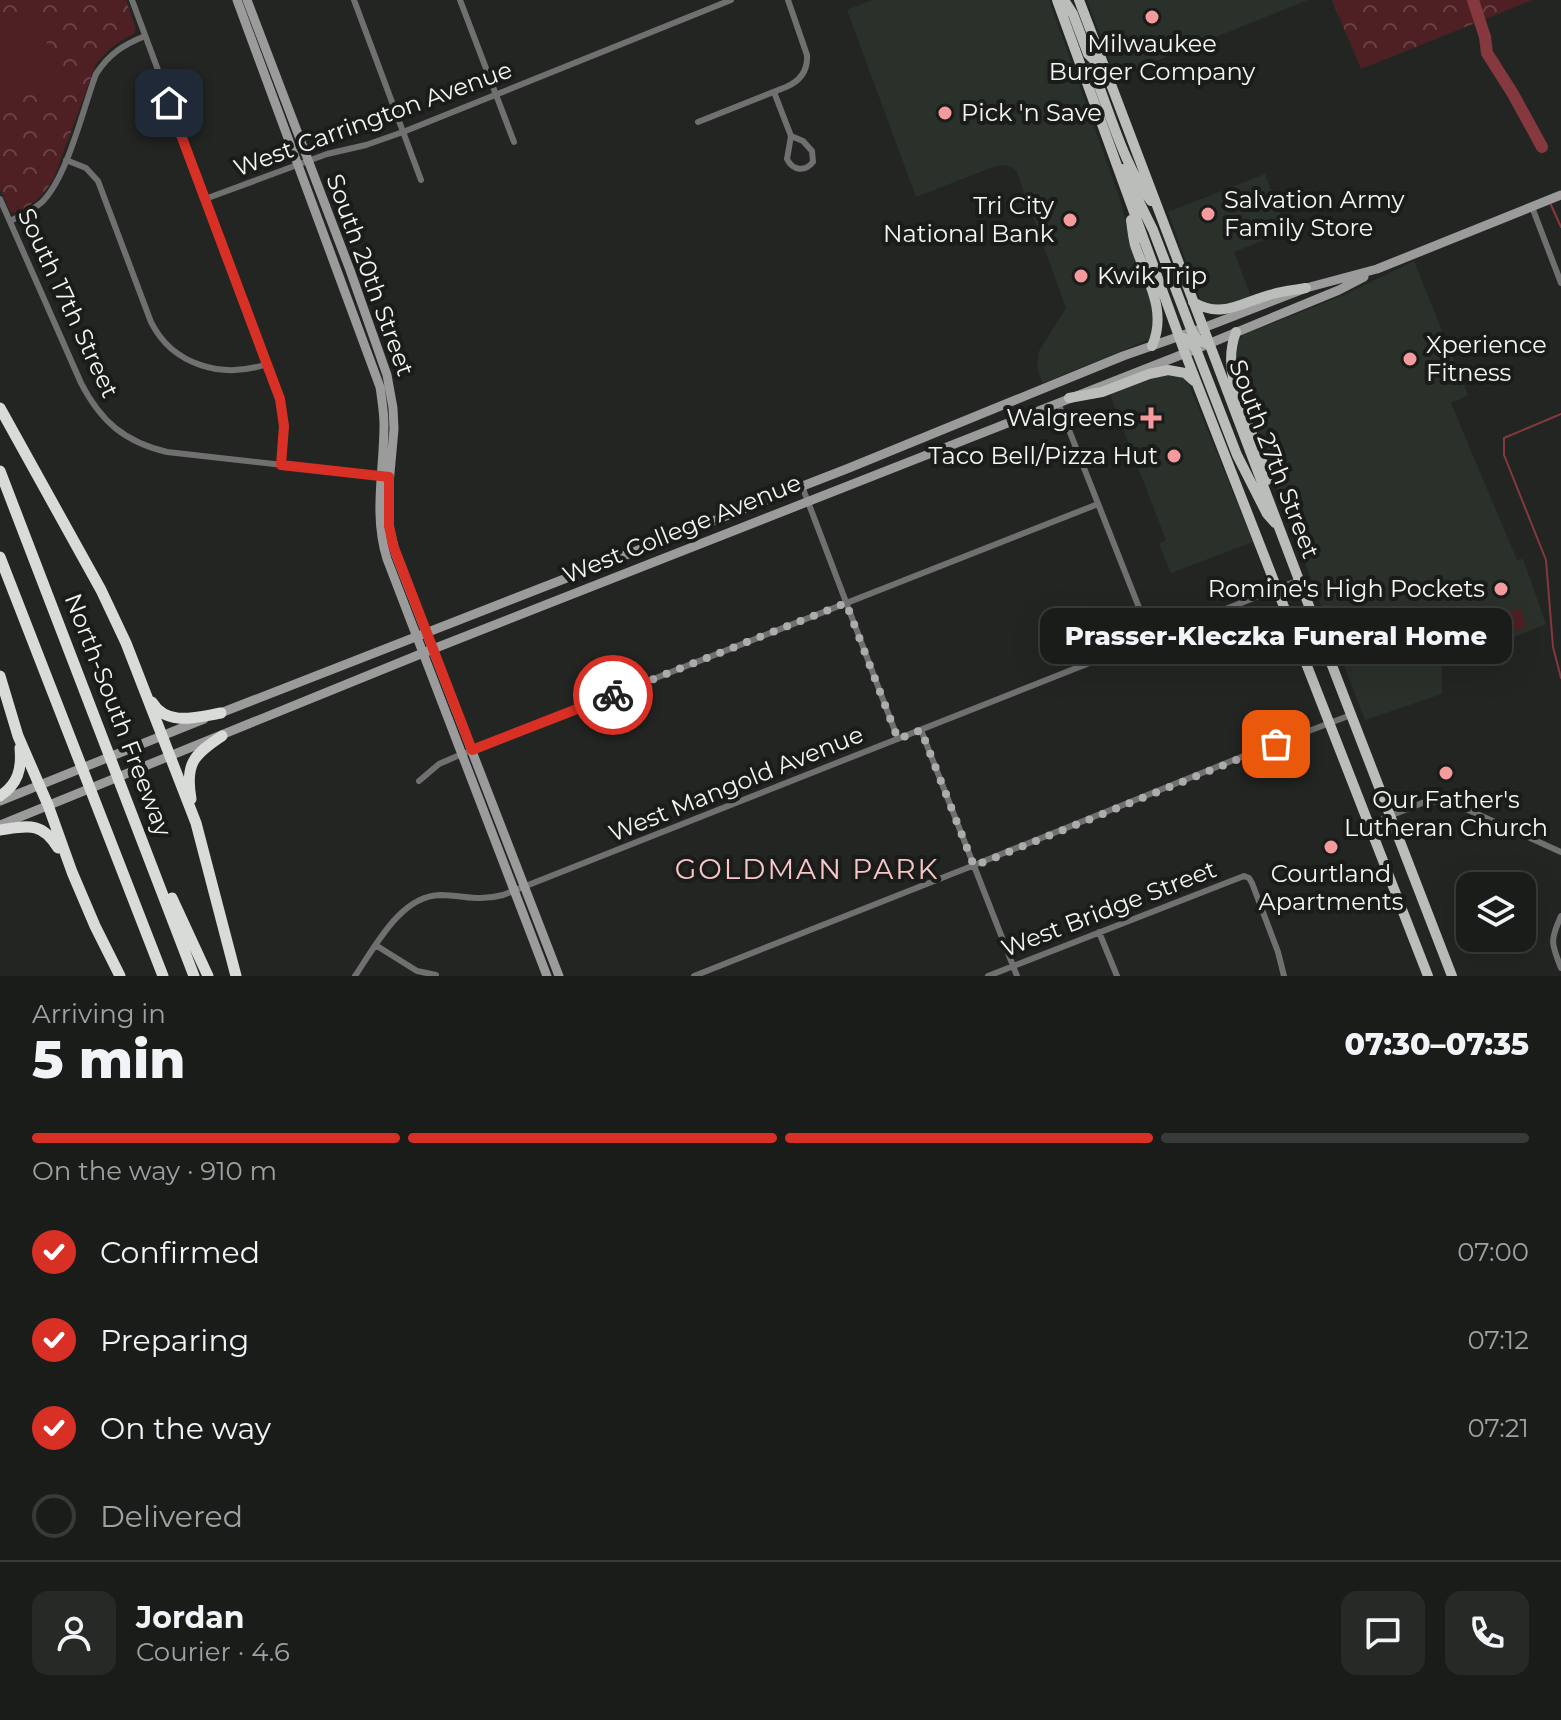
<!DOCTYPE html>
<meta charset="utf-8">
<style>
:root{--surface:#1a1c1a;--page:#272927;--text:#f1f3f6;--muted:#9fa1a2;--line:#383a39;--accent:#d93025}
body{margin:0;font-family:Montserrat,sans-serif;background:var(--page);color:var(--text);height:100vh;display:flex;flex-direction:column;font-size:30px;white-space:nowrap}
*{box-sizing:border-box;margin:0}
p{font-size:26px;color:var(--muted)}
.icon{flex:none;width:44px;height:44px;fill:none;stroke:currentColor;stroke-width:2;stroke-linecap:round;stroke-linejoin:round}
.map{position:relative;height:976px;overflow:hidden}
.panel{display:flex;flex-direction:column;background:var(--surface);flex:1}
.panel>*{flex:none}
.tools{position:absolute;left:1456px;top:872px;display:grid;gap:16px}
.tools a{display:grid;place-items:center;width:80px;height:80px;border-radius:16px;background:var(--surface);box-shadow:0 8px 32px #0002,0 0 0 2px var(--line);font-size:40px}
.pin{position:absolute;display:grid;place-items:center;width:68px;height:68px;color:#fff;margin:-34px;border-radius:16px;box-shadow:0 4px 12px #0006}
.courier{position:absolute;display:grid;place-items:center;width:80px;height:80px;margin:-40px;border:6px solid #d93025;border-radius:50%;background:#fff;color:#222;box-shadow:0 2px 10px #0007}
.bubble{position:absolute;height:56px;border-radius:16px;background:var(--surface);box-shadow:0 8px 32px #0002,0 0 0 2px var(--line);font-size:26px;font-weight:800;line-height:56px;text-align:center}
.head em{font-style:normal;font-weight:800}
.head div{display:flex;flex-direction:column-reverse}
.head{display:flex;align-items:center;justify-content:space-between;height:136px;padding:0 32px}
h1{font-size:52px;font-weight:800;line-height:60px}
.bar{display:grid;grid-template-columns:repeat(4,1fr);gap:12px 8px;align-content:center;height:96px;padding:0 32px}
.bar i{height:10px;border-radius:6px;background:var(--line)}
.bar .active{background:var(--accent)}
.bar p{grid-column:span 4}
.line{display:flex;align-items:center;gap:20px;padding:0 32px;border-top:2px solid var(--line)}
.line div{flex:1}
.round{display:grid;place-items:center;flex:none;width:84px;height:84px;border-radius:16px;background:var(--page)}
ol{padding:0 32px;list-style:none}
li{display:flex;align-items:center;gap:24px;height:88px}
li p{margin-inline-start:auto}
li .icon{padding:8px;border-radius:50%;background:var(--accent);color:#fff;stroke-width:4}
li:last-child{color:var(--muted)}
li i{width:44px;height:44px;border:4px solid var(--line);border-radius:50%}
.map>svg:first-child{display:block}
.built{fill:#2a302a}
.forest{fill:url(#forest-crowns)}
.garden{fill:#4e2023}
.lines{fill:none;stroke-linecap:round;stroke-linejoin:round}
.stream{stroke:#85383e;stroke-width:2}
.river{stroke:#85383e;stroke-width:12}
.street{stroke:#6f706f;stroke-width:6}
.secondary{stroke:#9a9b9a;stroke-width:9}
.primary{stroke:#bbbdbb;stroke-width:10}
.highway{stroke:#d9dbd9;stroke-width:11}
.done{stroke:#abacab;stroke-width:8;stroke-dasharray:0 14.4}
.route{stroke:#d93025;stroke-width:10}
.poi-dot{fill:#f59b9e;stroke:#1a1c1a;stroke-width:3}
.labels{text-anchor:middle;stroke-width:8;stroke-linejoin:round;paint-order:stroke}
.poi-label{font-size:24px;fill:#f4f5f4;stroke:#1a1c1a;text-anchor:start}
.street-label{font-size:24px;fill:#f4f5f4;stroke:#1a1c1a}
.quarter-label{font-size:28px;letter-spacing:2px;fill:#fbc6c7;stroke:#1a1c1a}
</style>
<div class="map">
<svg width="1561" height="976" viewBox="0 0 1561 976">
<defs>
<pattern id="forest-crowns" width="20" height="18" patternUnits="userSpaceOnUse" patternTransform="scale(2)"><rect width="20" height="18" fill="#4e2023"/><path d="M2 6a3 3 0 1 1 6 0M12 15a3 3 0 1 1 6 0" fill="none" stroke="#684144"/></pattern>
</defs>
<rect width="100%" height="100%" fill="#232523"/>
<path class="built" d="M872,0h177l71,199 12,44 22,62 -2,32 -4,3 -105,43 -6,-14 2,-18 27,-43 -50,-138 -9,-5 -14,2 -77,30 -69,-187z
M1087,0h221l-192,77z
M1265,174l22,57 -53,21 18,47 -39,8 -11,-5 -4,-8 -30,-82z
M1414,261l54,134 -17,8 66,157 6,-1 23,65 -104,43v27l-77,26 -87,-227 -4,-20 -4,1 -35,-97 2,-36 6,-6 101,-40z
M1164,374l21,4 3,4 65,160 -82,31 -12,-29 7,-4 -57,-148z"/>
<path class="forest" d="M0,0h126l10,29 -2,5c-16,7 -27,16 -38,30l-42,114c-9,15 -22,29 -40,35l-4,-2 -10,-22z
M1332,0h200l-171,69z"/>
<path class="garden" d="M31,11l4,2 29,74c-22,8 -41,11 -64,4v-68z
M69,30l16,2 -3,28 -16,-2z
M1520,608l7,18 -29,12 -7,-19z"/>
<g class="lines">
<path class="stream" d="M1551,205l10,22
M1561,414l-57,24v17l42,105 7,87 8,31"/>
<path class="river" d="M1473,0l12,37 2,16 26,41 29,53"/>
<path class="street" d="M132,0l148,399 4,27 -3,39
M354,0l67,180
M460,0l54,142
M774,92l17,44 -4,23c6,12 18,13 26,3l-1,-11 -9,-10 -12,-5
M698,122l88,-35c14,-6 22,-16 21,-32l-19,-55
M66,160l20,8 12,13 53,141c22,44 72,57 116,42
M0,199l81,184c20,39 44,59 86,69l215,24
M205,199l122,-45 39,-9 37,-13 328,-132
M1532,207l29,76
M10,221c11,-5 23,-11 32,-19 25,-24 41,-93 54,-128 13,-20 27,-29 49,-38
M1058,402l93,236
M802,486l96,253
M921,730l96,246
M419,781l20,-17 16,-7 643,-253
M1370,824l57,-23 28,3 106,48
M1561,916c-11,24 -10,27 0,52
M1099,932l18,44
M377,946l40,25 19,4
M355,976c20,-29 45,-80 85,-81 25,0 36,7 63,0l796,-315
M694,976l273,-108 294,-119 90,-34
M988,976l256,-100 5,2 3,5 26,69 6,24"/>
<path class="secondary" d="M237,0l143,387c2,13 4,26 4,38 0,46 -11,89 3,134l160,417
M247,0l103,270 37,105 6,33 1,21 -5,55v42l7,29 163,421
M218,714l631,-246 274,-112 80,-28 103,-40 71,-19 184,-74
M0,801l204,-82
M0,825l433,-176 763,-300 143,-59 25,-13"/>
<path class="primary" d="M1057,0l128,353 243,623
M1064,0l9,14 15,40 7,7 6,-1
M1079,0l220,580 153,396
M1082,68h6l8,10c14,36 31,94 55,123
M1123,169l30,61 39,102 6,8 11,4
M1131,220c1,8 2,17 4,25 11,34 33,65 17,101
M1193,302c30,18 50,-1 80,-8 11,-3 22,-4 33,-6
M1236,332c-19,49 22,100 31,148
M1179,336l10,5 7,8 41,106 30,59 8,9
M1069,398l33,-6 47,-18 19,-4 17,3 9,8"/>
<path class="highway" d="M0,408l101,182 25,53 70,180 40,153
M0,471l194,505
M0,557l163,419
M0,676l18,60 30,69 24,67 23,54 25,50
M152,702c15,25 45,15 69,11
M0,796c18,-12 22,-27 20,-48
M191,799c-6,-35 2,-44 31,-63
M0,830c27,-4 42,-9 58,18
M172,898l36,78"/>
</g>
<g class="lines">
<path class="done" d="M613,695l233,-92 52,136 23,-9 53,136 302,-122"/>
<path class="route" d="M169,103l111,296 4,27 -3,39 108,12v49l4,19 79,205 141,-55"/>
</g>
<g class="poi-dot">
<circle cx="1152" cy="17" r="8"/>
<circle cx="945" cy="113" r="8"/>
<circle cx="1208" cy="214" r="8"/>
<circle cx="1070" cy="220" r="8"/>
<circle cx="1081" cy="276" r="8"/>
<circle cx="1410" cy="359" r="8"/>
<path d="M1147 406h8v8h8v8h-8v8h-8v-8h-8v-8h8z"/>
<circle cx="1174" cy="456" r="8"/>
<circle cx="1501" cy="589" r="8"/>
<circle cx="1446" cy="773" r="8"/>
<circle cx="1331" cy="847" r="8"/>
</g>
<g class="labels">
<g class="poi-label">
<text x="1152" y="52" text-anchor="middle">Milwaukee<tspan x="1152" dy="28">Burger Company</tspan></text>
<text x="961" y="121">Pick 'n Save</text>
<text x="1224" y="208">Salvation Army<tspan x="1224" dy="28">Family Store</tspan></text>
<text x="1054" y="214" text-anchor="end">Tri City<tspan x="1054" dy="28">National Bank</tspan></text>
<text x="1097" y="284">Kwik Trip</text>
<text x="1426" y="353">Xperience<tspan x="1426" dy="28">Fitness</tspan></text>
<text x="1135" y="426" text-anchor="end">Walgreens</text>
<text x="1158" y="464" text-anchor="end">Taco Bell/Pizza Hut</text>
<text x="1485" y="597" text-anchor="end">Romine's High Pockets</text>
<text x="1446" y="808" text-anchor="middle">Our Father's<tspan x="1446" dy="28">Lutheran Church</tspan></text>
<text x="1331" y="882" text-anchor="middle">Courtland<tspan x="1331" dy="28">Apartments</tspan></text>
</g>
<g class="street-label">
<text transform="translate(373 119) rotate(-20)" y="8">West Carrington Avenue</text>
<text transform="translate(370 275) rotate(70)" y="8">South 20th Street</text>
<text transform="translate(68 303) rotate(65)" y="8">South 17th Street</text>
<text transform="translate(1274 459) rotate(69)" y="8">South 27th Street</text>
<text transform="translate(682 529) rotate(-22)" y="8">West College Avenue</text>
<text transform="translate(118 715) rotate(69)" y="8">North-South Freeway</text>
<text transform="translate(736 784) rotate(-22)" y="8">West Mangold Avenue</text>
<text transform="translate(1109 909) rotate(-21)" y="8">West Bridge Street</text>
</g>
<g class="quarter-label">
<text x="807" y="879">GOLDMAN PARK</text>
</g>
</g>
</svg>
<div class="tools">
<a><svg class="icon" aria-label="layers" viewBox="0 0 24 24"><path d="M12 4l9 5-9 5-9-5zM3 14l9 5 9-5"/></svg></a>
</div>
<div class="pin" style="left:1276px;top:744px;background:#ea580c"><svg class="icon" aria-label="bag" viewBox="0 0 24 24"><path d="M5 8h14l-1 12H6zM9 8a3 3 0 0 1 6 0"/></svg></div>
<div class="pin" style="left:169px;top:103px;background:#1f2937"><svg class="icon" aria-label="home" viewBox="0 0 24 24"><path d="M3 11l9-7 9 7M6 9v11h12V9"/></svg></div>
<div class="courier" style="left:613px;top:695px"><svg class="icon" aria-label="bike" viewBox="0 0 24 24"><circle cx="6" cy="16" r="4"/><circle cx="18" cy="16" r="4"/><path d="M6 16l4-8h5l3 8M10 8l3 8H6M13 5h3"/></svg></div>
<div class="bubble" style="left:1040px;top:608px;width:472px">Prasser-Kleczka Funeral Home</div>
</div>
<section class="panel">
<div class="head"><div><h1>5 min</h1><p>Arriving in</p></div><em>07:30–07:35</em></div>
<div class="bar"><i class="active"></i><i class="active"></i><i class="active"></i><i></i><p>On the way · 910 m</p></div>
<ol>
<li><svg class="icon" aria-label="check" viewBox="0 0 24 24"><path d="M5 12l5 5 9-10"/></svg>Confirmed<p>07:00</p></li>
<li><svg class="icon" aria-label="check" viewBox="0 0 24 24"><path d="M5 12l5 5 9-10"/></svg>Preparing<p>07:12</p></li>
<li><svg class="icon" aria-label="check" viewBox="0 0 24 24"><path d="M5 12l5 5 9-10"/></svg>On the way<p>07:21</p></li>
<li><i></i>Delivered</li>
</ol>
<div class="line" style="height:144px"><a class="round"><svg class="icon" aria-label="person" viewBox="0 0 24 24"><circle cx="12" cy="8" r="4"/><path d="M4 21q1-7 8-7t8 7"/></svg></a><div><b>Jordan</b><p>Courier · 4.6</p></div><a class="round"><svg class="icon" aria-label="chat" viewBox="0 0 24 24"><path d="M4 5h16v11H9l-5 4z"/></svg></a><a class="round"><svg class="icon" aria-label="phone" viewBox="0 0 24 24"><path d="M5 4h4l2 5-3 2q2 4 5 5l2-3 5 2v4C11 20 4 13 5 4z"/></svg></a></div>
</section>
